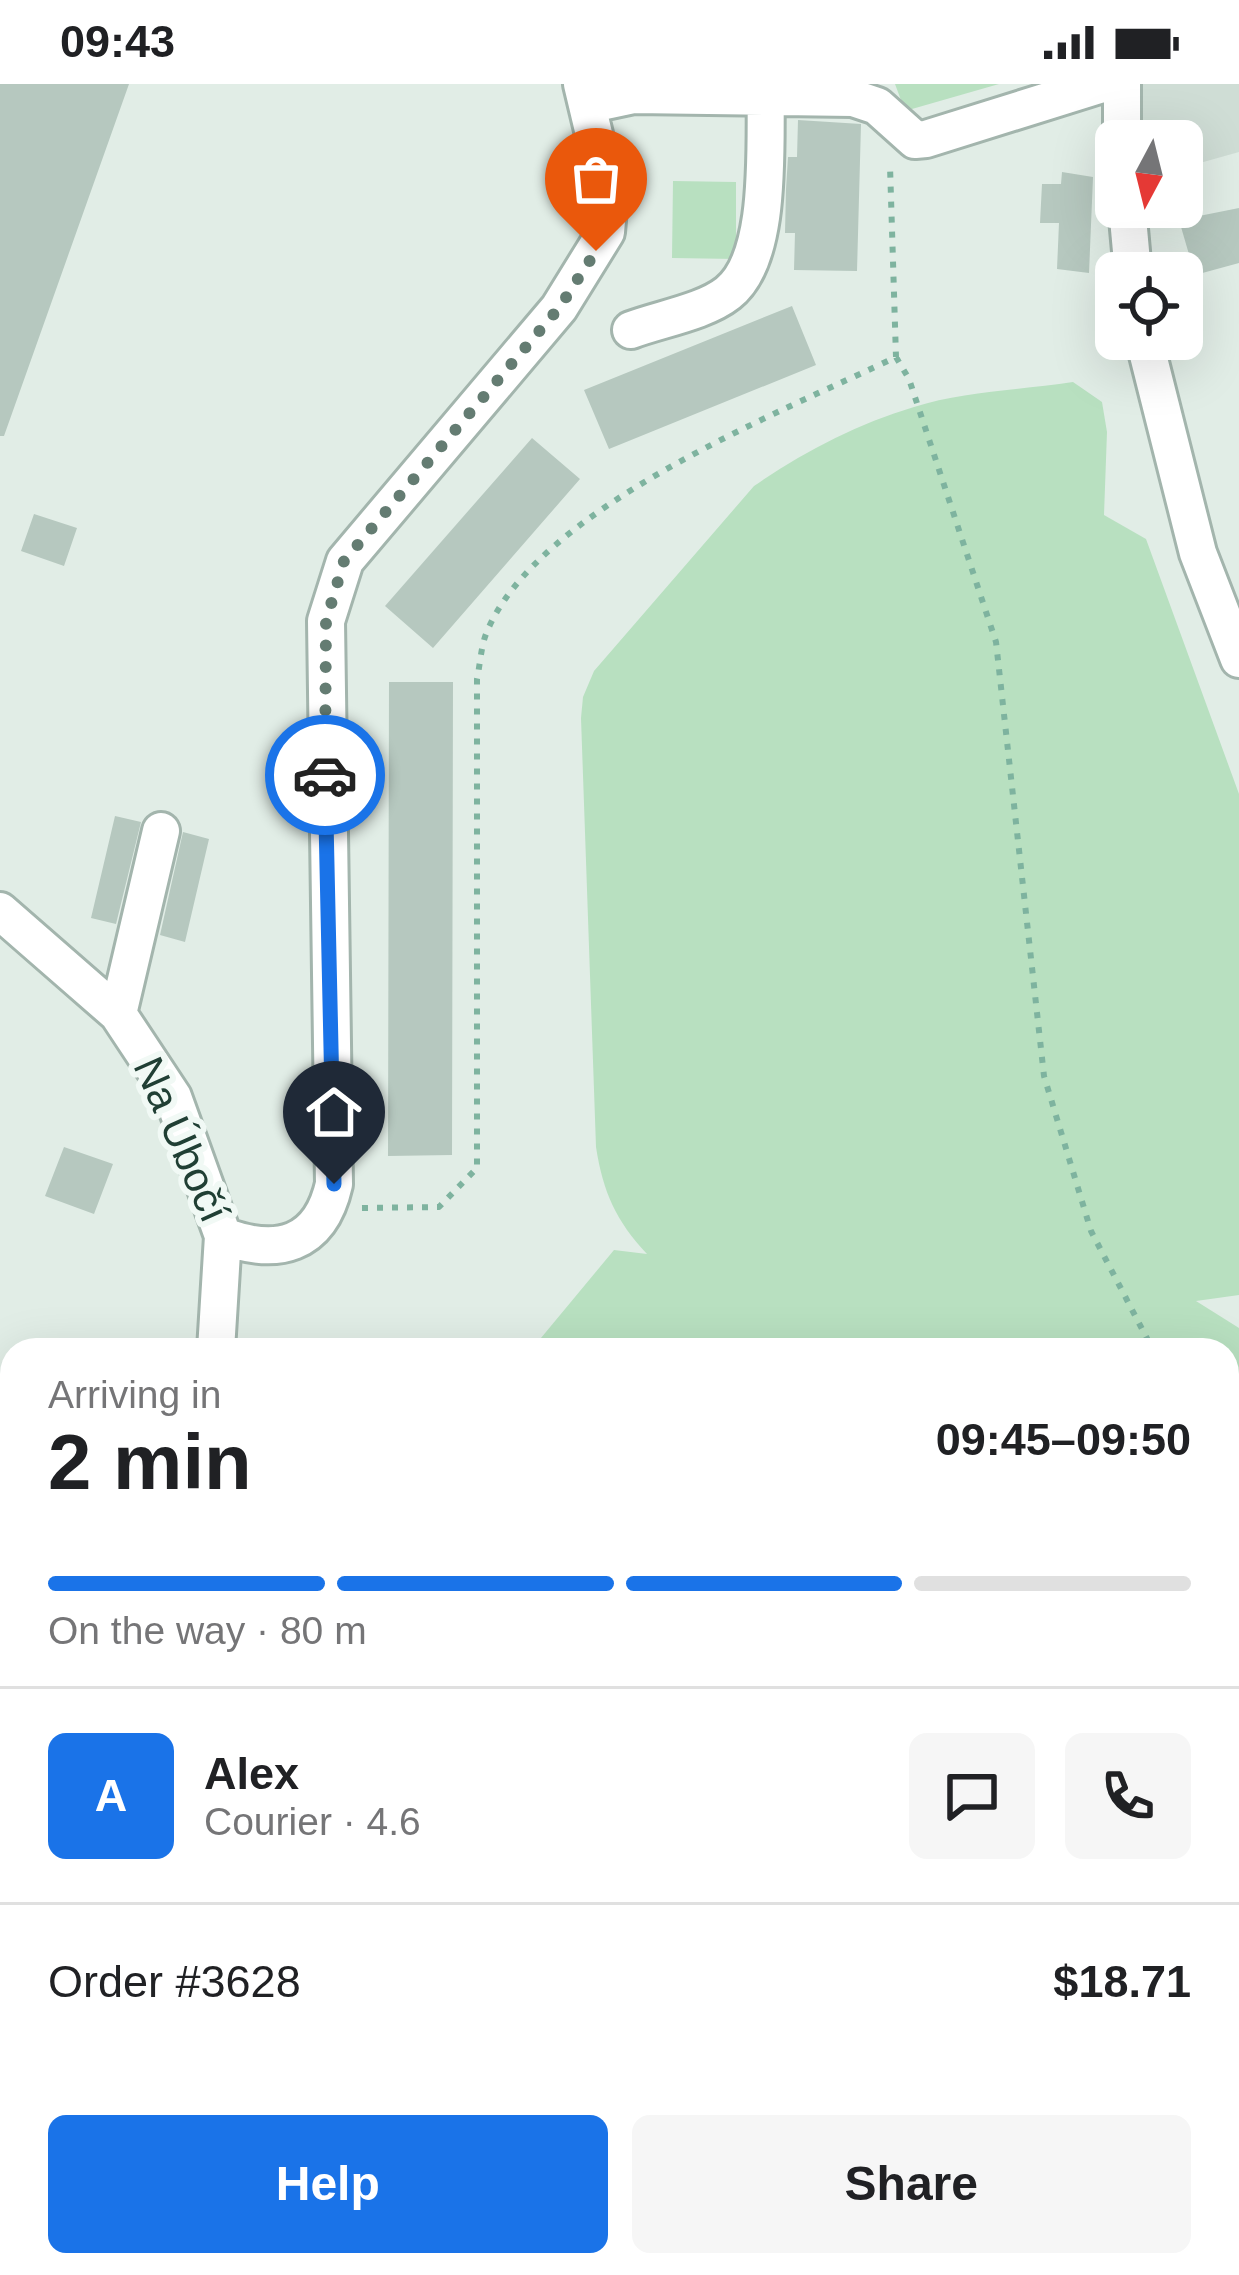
<!DOCTYPE html>
<meta charset="utf-8">
<style>
:root{--surface:#fff;--page:#f6f6f6;--text:#202124;--muted:#757577;--line:#e0e0e0;--accent:#1a73e8}
body{margin:0;font-family:Arial,sans-serif;background:var(--page);color:var(--text);height:100vh;display:flex;flex-direction:column;font-size:45px;white-space:nowrap}
*{box-sizing:border-box;margin:0}
p{font-size:39px;color:var(--muted)}
.icon{flex:none;width:66px;height:66px;fill:none;stroke:currentColor;stroke-width:2;stroke-linecap:round;stroke-linejoin:round}
.map{position:relative;flex:1;overflow:hidden}
.panel{position:absolute;left:0px;top:1254px;width:1239px;height:939px;display:flex;flex-direction:column;background:var(--surface);border-radius:36px 36px 0 0;box-shadow:0 12px 48px #0002}
.panel>*{flex:none}
.needle{width:78px;rotate:187deg}
.controls{position:absolute;left:1095px;top:36px;display:grid;gap:24px}
.controls a{display:grid;place-items:center;width:108px;height:108px;border-radius:18px;background:var(--surface);box-shadow:0 12px 48px #0002;font-size:60px}
.pin{position:absolute;display:grid;place-items:center;width:102px;height:102px;color:#fff;margin:-123px -51px;border-radius:50% 50% 50% 0;rotate:-45deg;box-shadow:0 0 12px #0007}
.pin .icon{rotate:45deg}
.courier{position:absolute;display:grid;place-items:center;width:120px;height:120px;margin:-60px;border:9px solid #1a73e8;border-radius:50%;background:#fff;color:#222;box-shadow:0 3px 15px #0007}
.overview em{font-style:normal;font-weight:700}
.overview div{display:flex;flex-direction:column-reverse}
.overview{display:flex;align-items:center;justify-content:space-between;height:204px;padding:0 48px}
h1{font-size:78px;font-weight:700;line-height:90px}
.bar{display:grid;grid-template-columns:repeat(4,1fr);gap:18px 12px;align-content:center;height:144px;padding:0 48px}
.bar i{height:15px;border-radius:9px;background:var(--line)}
.bar .on{background:var(--accent)}
.bar p{grid-column:span 4}
.line{display:flex;align-items:center;gap:30px;padding:0 48px;border-top:3px solid var(--line)}
.line div{flex:1}
.round{display:grid;place-items:center;flex:none;width:126px;height:126px;border-radius:18px;background:var(--page)}
.action{display:flex;gap:24px;margin-top:auto;padding:24px 48px}
.action a{flex:1;height:138px;border-radius:18px;background:var(--accent);color:#fff;font-size:48px;font-weight:700;line-height:138px;text-align:center}
.action a+a{background:var(--page);color:var(--text)}
.status{display:flex;justify-content:space-between;align-items:center;height:84px;padding:0 60px;background:var(--surface);direction:ltr}
.status svg{height:33px;fill:currentColor}
.map>svg:first-child{display:block}
.built{fill:#cfddd5}
.green{fill:#b8e0c0}
.building{fill:#b6c8bf}
.lines{fill:none;stroke-linecap:round;stroke-linejoin:round}
.minor-casing{stroke:#a3b5ad;stroke-width:42}
.path{stroke:#7eb39f;stroke-width:6;stroke-dasharray:6 9;stroke-linecap:butt}
.minor{stroke:#fff;stroke-width:36}
.done{stroke:#647c72;stroke-width:12;stroke-dasharray:0 21.6}
.route{stroke:#1a73e8;stroke-width:15}
.labels{text-anchor:middle;stroke-width:12;stroke-linejoin:round;paint-order:stroke}
.street-label{font-size:42px;fill:#203f34;stroke:#f1f9f5}
</style>
<div class="status"><b>09:43</b><svg viewBox="0 0 49 12"><path d="M0 12V9h3v3zM5 12V6h3v6zM10 12V3h3v9zM15 12V0h3v12zM26 1h20v11H26zM47 4h2v5h-2z"/></svg></div>
<div class="map">
<svg width="1239" height="2191" viewBox="0 0 1239 2191">
<rect width="100%" height="100%" fill="#e1ede6"/>
<path class="built" d="M1132,0h107v68l-57,16v-27h-49z"/>
<path class="green" d="M895,0h104l-94,27z
M673,97l63,1v77l-64,-1z
M1073,298l29,20 5,30 -3,83 42,24 93,255v501l-43,6 43,27v947h-1239v-506l12,-7v503h1215v-915h-696l83,-100 33,4c-31,-33 -44,-62 -51,-107l-15,-429 2,-21 11,-26 160,-185c49,-34 103,-62 160,-79 49,-16 108,-17 159,-25z"/>
<path class="building" d="M0,0h129l-125,352h-4z
M798,36l63,4 -4,147 -63,-1 1,-37h-10l1,-44 2,-32h9z
M1062,88l31,5 -4,96 -32,-4 2,-46h-19l2,-39h19z
M1239,124v55l-44,12 -16,-55z
M792,222l24,59 -207,84 -25,-59z
M532,354l48,41 -147,169 -48,-42z
M34,430l43,14 -13,38 -43,-15z
M389,598h64l-1,473 -64,1z
M115,732l26,6 -25,102 -25,-6z
M183,748l26,7 -24,103 -25,-7z
M64,1063l49,17 -19,50 -49,-18z"/>
<g class="lines">
<defs>
<path id="minor" d="M587,21l47,-10 219,3 24,8 38,34 11,-1 176,-55
M1122,57v-57
M1127,123l6,66
M631,246c29,-11 73,-18 97,-37 46,-36 36,-154 38,-209
M1144,255l54,214 41,106
M0,827l118,103 55,83 50,139 -7,114
M118,930l43,-183
M223,1152c54,20 97,10 111,-52l-8,-563 19,-60 214,-253 47,-76 3,-35 -27,-113
M0,1313l12,6"/>
</defs>
<use href="#minor" class="minor-casing"/>
<path class="path" d="M896,273l13,22 87,263 48,434 47,155 62,119
M362,1124l77,-1 38,-39v-489c3,-14 4,-32 9,-45 50,-126 294,-221 410,-277l-6,-191
M1227,1384l12,2
M1227,1393l12,16
M206,2181l7,10
M266,2191l4,-10"/>
<use href="#minor" class="minor"/>
</g>
<g class="lines">
<path class="done" d="M325,691l1,-154 18,-60 215,-253 37,-57"/>
<path class="route" d="M325,691l9,409"/>
</g>
<g class="labels">
<g class="street-label">
<text transform="translate(182 1055) rotate(66)" y="15">Na Úbočí</text>
</g>
</g>
</svg>
<div class="controls">
<a><svg class="needle" viewBox="-14 -14 28 28"><path d="M0-13l5 13h-10z" fill="#e53935"/><path d="M0 13l5-13h-10z" fill="#757577"/></svg></a>
<a><svg class="icon" aria-label="locate" viewBox="0 0 24 24"><circle cx="12" cy="12" r="6"/><path d="M12 2v4M12 18v4M2 12h4M18 12h4"/></svg></a>
</div>
<div class="pin" style="left:596px;top:167px;background:#ea580c"><svg class="icon" aria-label="bag" viewBox="0 0 24 24"><path d="M5 8h14l-1 12H6zM9 8a3 3 0 0 1 6 0"/></svg></div>
<div class="pin" style="left:334px;top:1100px;background:#1f2937"><svg class="icon" aria-label="home" viewBox="0 0 24 24"><path d="M3 11l9-7 9 7M6 9v11h12V9"/></svg></div>
<div class="courier" style="left:325px;top:691px"><svg class="icon" aria-label="car" viewBox="0 0 24 24"><path d="M5 17H2v-5l4-1 3-4h7l3 4 3 1v5h-3M9 17h6M6 11h13"/><circle cx="7" cy="17" r="2"/><circle cx="17" cy="17" r="2"/></svg></div>
<section class="panel">
<div class="overview"><div><h1>2 min</h1><p>Arriving in</p></div><em>09:45–09:50</em></div>
<div class="bar"><i class="on"></i><i class="on"></i><i class="on"></i><i></i><p>On the way · 80 m</p></div>
<div class="line" style="height:216px"><b class="round" style="background:var(--accent);color:#fff">A</b><div><b>Alex</b><p>Courier · 4.6</p></div><a class="round"><svg class="icon" aria-label="chat" viewBox="0 0 24 24"><path d="M4 5h16v11H9l-5 4z"/></svg></a><a class="round"><svg class="icon" aria-label="phone" viewBox="0 0 24 24"><path d="M5 4h4l2 5-3 2q2 4 5 5l2-3 5 2v4C11 20 4 13 5 4z"/></svg></a></div>
<div class="line" style="height:156px"><div>Order #3628</div><b>$18.71</b></div>
<div class="action"><a>Help</a><a>Share</a></div>
</section>
</div>
